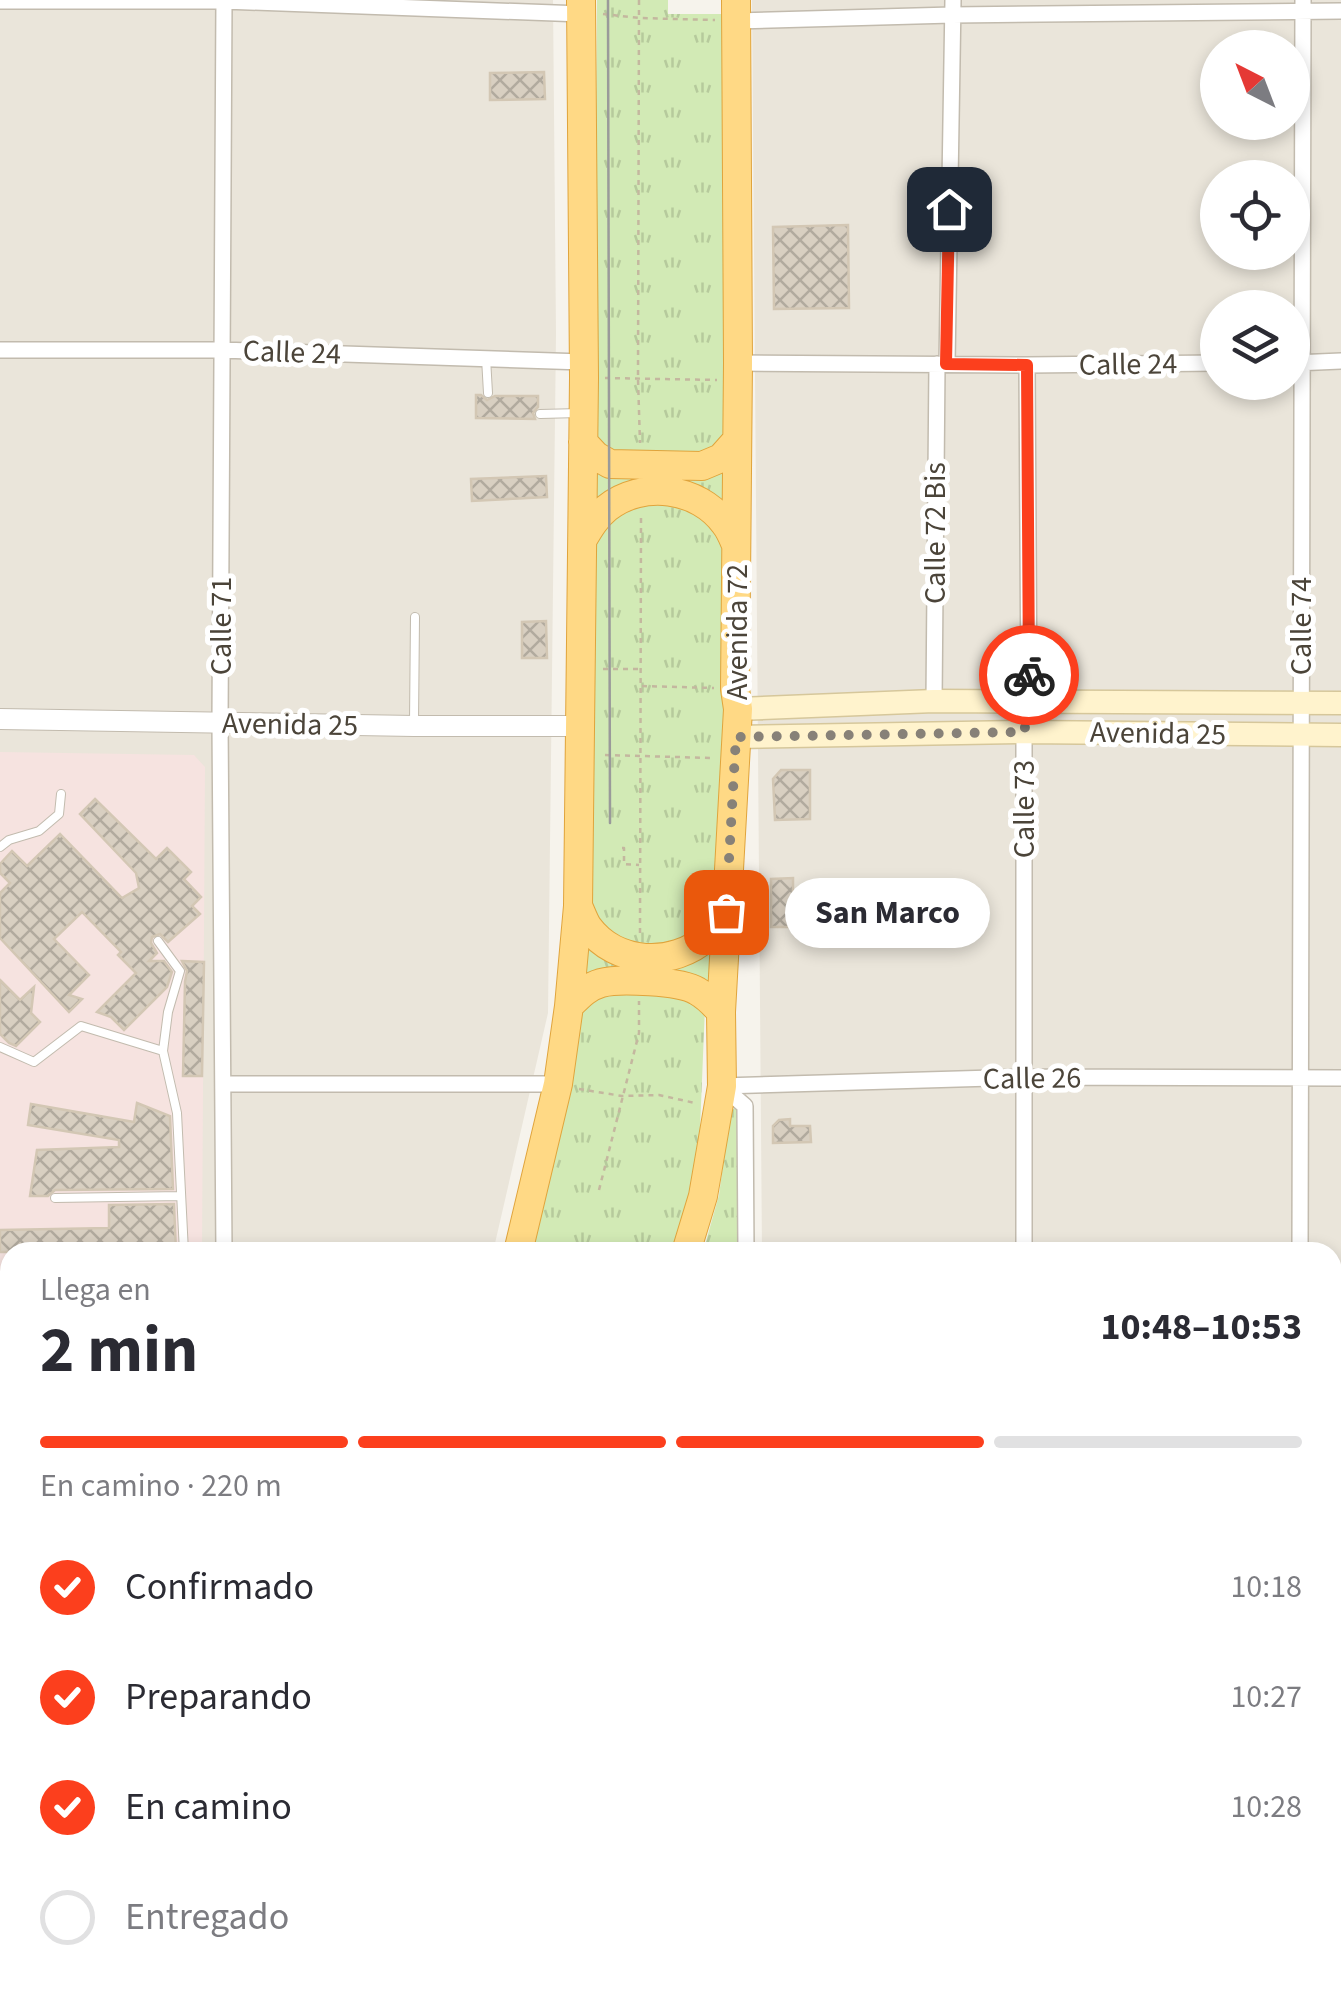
<!DOCTYPE html>
<html lang="es">
<meta charset="utf-8">
<style>
:root{--surface:#fff;--page:#f2f2f3;--text:#2b2b33;--muted:#7c7c81;--line:#e1e1e2;--accent:#fc3f1d}
body{margin:0;font-family:"Source Sans 3",sans-serif;background:var(--page);color:var(--text);height:100vh;display:flex;flex-direction:column;font-size:38px;white-space:nowrap}
*{box-sizing:border-box;margin:0}
p{font-size:32px;color:var(--muted)}
.icon{flex:none;width:55px;height:55px;fill:none;stroke:currentColor;stroke-width:2;stroke-linecap:round;stroke-linejoin:round}
.map{position:relative;flex:1;overflow:hidden}
.sheet{position:absolute;left:0px;top:1242px;width:1342px;height:752px;display:flex;flex-direction:column;background:var(--surface);border-radius:30px 30px 0 0;box-shadow:0 5px 15px #0003}
.sheet>*{flex:none}
.needle{width:65px;rotate:318deg}
.fabs{position:absolute;left:1200px;top:30px;display:grid;gap:20px}
.fabs a{display:grid;place-items:center;width:110px;height:110px;border-radius:50%;background:var(--surface);box-shadow:0 5px 15px #0003;font-size:50px}
.pin{position:absolute;display:grid;place-items:center;width:85px;height:85px;color:#fff;margin:-42px;border-radius:20px;box-shadow:0 5px 15px #0006}
.courier{position:absolute;display:grid;place-items:center;width:100px;height:100px;margin:-50px;border:8px solid #fc3f1d;border-radius:50%;background:#fff;color:#222;box-shadow:0 2px 12px #0007}
.bubble{position:absolute;height:70px;border-radius:35px;background:var(--surface);box-shadow:0 5px 15px #0003;font-size:32px;font-weight:700;line-height:70px;text-align:center}
.summary em{font-style:normal;font-weight:700}
.summary div{display:flex;flex-direction:column-reverse}
.summary{display:flex;align-items:center;justify-content:space-between;height:170px;padding:0 40px}
h1{font-size:65px;font-weight:700;line-height:75px}
.bar{display:grid;grid-template-columns:repeat(4,1fr);gap:15px 10px;align-content:center;height:120px;padding:0 40px}
.bar i{height:12px;border-radius:8px;background:var(--line)}
.bar .selected{background:var(--accent)}
.bar p{grid-column:span 4}
ol{padding:0 40px;list-style:none}
li{display:flex;align-items:center;gap:30px;height:110px}
li p{margin-inline-start:auto}
li .icon{padding:10px;border-radius:50%;background:var(--accent);color:#fff;stroke-width:4}
li:last-child{color:var(--muted)}
li i{width:55px;height:55px;border:5px solid var(--line);border-radius:50%}
.map>svg:first-child{display:block}
.residential{fill:#eae5da;fill-rule:evenodd}
.medical{fill:#f6e3e0}
.grass{fill:url(#grass-tufts)}
.building{fill:url(#building-cross-hatch);stroke:#d3c7b4;stroke-width:2.5}
.lines{fill:none;stroke-linecap:round;stroke-linejoin:round}
.service-casing{stroke:#c2bbae;stroke-width:10}
.minor-casing{stroke:#c2bbae;stroke-width:18}
.tertiary-casing{stroke:#c2bbae;stroke-width:22}
.secondary-casing{stroke:#d6c79b;stroke-width:25}
.trunk-casing{stroke:#e0a43c;stroke-width:30}
.path{stroke:#c4b79f;stroke-width:2.5;stroke-dasharray:5 5;stroke-linecap:butt}
.service{stroke:#fff;stroke-width:8}
.minor{stroke:#fff;stroke-width:15}
.tertiary{stroke:#fff;stroke-width:20}
.secondary{stroke:#fff3cd;stroke-width:22}
.trunk{stroke:#ffd985;stroke-width:28}
.tram{stroke:#9a9a9a;stroke-width:2.5}
.done{stroke:#878178;stroke-width:10;stroke-dasharray:0 18}
.route{stroke:#fc3f1d;stroke-width:12}
.labels{text-anchor:middle;stroke-width:10;stroke-linejoin:round;paint-order:stroke}
.street-label{font-size:30px;fill:#4b4439;stroke:#fff}
</style>
<div class="map">
<svg width="1341" height="1993" viewBox="0 0 1341 1993">
<defs>
<pattern id="grass-tufts" width="24" height="20" patternUnits="userSpaceOnUse" patternTransform="scale(2.5)"><rect width="24" height="20" fill="#d2eab5"/><path d="M3 7l-1-3M5 7V3M7 7l1-3M15 17l-1-3M17 17v-4M19 17l1-3" fill="none" stroke="#b6ca9c"/></pattern>
<pattern id="building-cross-hatch" width="8" height="8" patternUnits="userSpaceOnUse" patternTransform="scale(2.5)"><rect width="8" height="8" fill="#d8cfc1"/><path d="M0 0l8 8M0 8l8-8" fill="none" stroke="#b1aa9e"/></pattern>
</defs>
<rect width="100%" height="100%" fill="#f6f3ec"/>
<path class="residential" d="M0,0h553l3,334 -8,679 -55,239h-483v733h139l-7,8h-142z
M752,0h589v1993h-575v-8h566v-733h-570zM1218,48h74v74h-74zM1218,178h74v74h-74zM1218,308h74v74h-74z
M395,1985h166v8h-171z"/>
<path class="medical" d="M0,752l194,3 11,12 -3,485h-192v152h-10z"/>
<path class="grass" d="M597,0h71v14h56v419l-3,12 -10,9 -97,3 -20,-20z
M593,465l130,1 1,40 -16,-14 -115,14z
M676,501c27,16 41,22 48,55v214l-8,125 -8,24 -19,20 -53,10c-32,-22 -40,-23 -49,-62l7,-334 6,-20 26,-25z
M584,939l15,15 114,-8 -3,39 -128,-4z
M597,991l96,1 12,15 -6,147 -15,66 -11,32h-141l41,-178 6,-68z
M736,1107l3,4 -1,141h-35l16,-57 11,-83z
M186,1985h158l-6,8h-158z
M595,1985h142v8h-142z"/>
<path class="building" d="M544,72l1,27 -55,1v-27z
M848,225l1,83 -75,1 -1,-82z
M476,395h5l6,5 8,-4h43v11l-5,6 2,6 -59,-1z
M546,476l1,21 -75,4 -1,-22z
M546,621l1,37h-25v-36z
M781,770h29v49l-35,1 -2,-41z
M95,799l61,60 11,-11 24,24 -7,7 17,18 -9,9 8,8 -32,28 -8,-8 -8,3 -1,6 6,10 -8,8h15l8,11 -5,15 -43,43 -13,-13 -14,-5 39,-39 -18,-18 3,-3 -39,-40 -28,27 35,36 -20,20 13,4 -13,13 -69,-74v-45l10,-10 -10,-10v-9l12,-13 15,15 33,-32 62,64 17,-10 -3,-15 -56,-59z
M793,878v17h17v32h-39v-48z
M182,961l22,1 -2,114h-19l2,-94 2,-11z
M0,980l20,20 14,-13 -3,26 9,9 -24,24 -7,-3 -9,-9z
M137,1103l33,13 3,73 -118,1 -7,6h-18l7,-46 82,-3v-7l-91,-15 3,-21 103,18z
M790,1119v7h20l1,16 -38,1v-17l6,-6z
M174,1204l2,47 -176,1v-22l109,-2v-23z"/>
<g class="lines">
<defs>
<path id="service" d="M486,358l2,35
M540,414l40,-1
M414,722l1,-105
M0,847l9,-7 30,-9 20,-17 2,-20
M158,941l22,30 -12,41 -5,39
M0,1047l34,15 47,-36 82,25 14,62 7,139
M55,1198l126,-2
M0,1592l10,10"/>
<path id="minor" d="M224,0l-4,723 4,529
M0,1h224l358,13
M736,21l216,-6 389,-4
M0,350h222l361,12
M738,363l289,2 191,-2
M1295,363l46,-2
M947,364l6,-364
M934,701l3,-337
M223,1084h335
M722,1086l303,-9 316,1
M722,1086l23,20 1,146
M1024,1252v-520l5,-29 -2,-338
M1300,1252l3,-1252
M0,1428h10
M1332,1428h9
M0,1774h10
M1332,1775h9
M584,1985v8
M753,1985v8
M1021,1993v-8
M1297,1993v-8"/>
<path id="tertiary" d="M0,719l414,7h165"/>
<path id="secondary" d="M738,709l196,-8 407,2
M736,737l288,-5 317,3"/>
<path id="trunk" d="M583,442l13,14 14,8 92,2 19,-8 16,-18
M583,539c7,-12 13,-22 24,-31 35,-28 92,-21 118,16 5,6 8,14 11,21
M578,906c3,6 6,15 10,21 28,38 85,41 119,10 7,-7 13,-18 19,-26
M569,1006c10,-10 18,-19 32,-23 18,-5 80,-2 96,8 9,5 17,13 24,21
M518,1252l40,-168 11,-78 9,-100 6,-528 -3,-378
M686,1252l17,-56 19,-110 -1,-74 17,-303 -3,-20 3,-326 -2,-363
M164,1993l6,-8
M359,1993l5,-8"/>
</defs>
<use href="#service" class="service-casing"/>
<use href="#minor" class="minor-casing"/>
<use href="#tertiary" class="tertiary-casing"/>
<use href="#secondary" class="secondary-casing"/>
<use href="#trunk" class="trunk-casing"/>
<path class="path" d="M639,0l-1,379 2,64
M603,14l36,4 76,2
M605,378l112,2
M603,669h37
M642,686l72,2
M605,755l107,3
M622,848h2v16l15,1
M640,933l1,-417
M579,1089l43,7 37,-1 36,8
M599,1190l40,-157v-32
M722,1985v8
M647,1993v-8"/>
<use href="#service" class="service"/>
<use href="#minor" class="minor"/>
<use href="#tertiary" class="tertiary"/>
<use href="#secondary" class="secondary"/>
<use href="#trunk" class="trunk"/>
<path class="tram" d="M608,0l2,823"/>
</g>
<g class="lines">
<path class="done" d="M726,912l10,-175 288,-5 6,-30 -1,-27"/>
<path class="route" d="M949,209l-3,155 81,1 2,310"/>
</g>
<g class="labels">
<g class="street-label">
<text transform="translate(292 352) rotate(2)" y="10">Calle 24</text>
<text transform="translate(1128 364) rotate(-1)" y="10">Calle 24</text>
<text transform="translate(935 533) rotate(-90)" y="10">Calle 72 Bis</text>
<text transform="translate(221 626) rotate(-90)" y="10">Calle 71</text>
<text transform="translate(1301 626) rotate(-90)" y="10">Calle 74</text>
<text transform="translate(737 632) rotate(-90)" y="10">Avenida 72</text>
<text transform="translate(290 724) rotate(1)" y="10">Avenida 25</text>
<text transform="translate(1158 733) rotate(1)" y="10">Avenida 25</text>
<text transform="translate(1024 809) rotate(-90)" y="10">Calle 73</text>
<text transform="translate(1032 1078) rotate(-1)" y="10">Calle 26</text>
</g>
</g>
</svg>
<div class="fabs">
<a><svg class="needle" viewBox="-14 -14 28 28"><path d="M0-13l5 13h-10z" fill="#e53935"/><path d="M0 13l5-13h-10z" fill="#7c7c81"/></svg></a>
<a><svg class="icon" aria-label="locate" viewBox="0 0 24 24"><circle cx="12" cy="12" r="6"/><path d="M12 2v4M12 18v4M2 12h4M18 12h4"/></svg></a>
<a><svg class="icon" aria-label="layers" viewBox="0 0 24 24"><path d="M12 4l9 5-9 5-9-5zM3 14l9 5 9-5"/></svg></a>
</div>
<div class="pin" style="left:726px;top:912px;background:#ea580c"><svg class="icon" aria-label="bag" viewBox="0 0 24 24"><path d="M5 8h14l-1 12H6zM9 8a3 3 0 0 1 6 0"/></svg></div>
<div class="pin" style="left:949px;top:209px;background:#1f2937"><svg class="icon" aria-label="home" viewBox="0 0 24 24"><path d="M3 11l9-7 9 7M6 9v11h12V9"/></svg></div>
<div class="courier" style="left:1029px;top:675px"><svg class="icon" aria-label="bike" viewBox="0 0 24 24"><circle cx="6" cy="16" r="4"/><circle cx="18" cy="16" r="4"/><path d="M6 16l4-8h5l3 8M10 8l3 8H6M13 5h3"/></svg></div>
<div class="bubble" style="left:785px;top:878px;width:205px">San Marco</div>
<section class="sheet">
<div class="summary"><div><h1>2 min</h1><p>Llega en</p></div><em>10:48–10:53</em></div>
<div class="bar"><i class="selected"></i><i class="selected"></i><i class="selected"></i><i></i><p>En camino · 220 m</p></div>
<ol>
<li><svg class="icon" aria-label="check" viewBox="0 0 24 24"><path d="M5 12l5 5 9-10"/></svg>Confirmado<p>10:18</p></li>
<li><svg class="icon" aria-label="check" viewBox="0 0 24 24"><path d="M5 12l5 5 9-10"/></svg>Preparando<p>10:27</p></li>
<li><svg class="icon" aria-label="check" viewBox="0 0 24 24"><path d="M5 12l5 5 9-10"/></svg>En camino<p>10:28</p></li>
<li><i></i>Entregado</li>
</ol>
</section>
</div>
